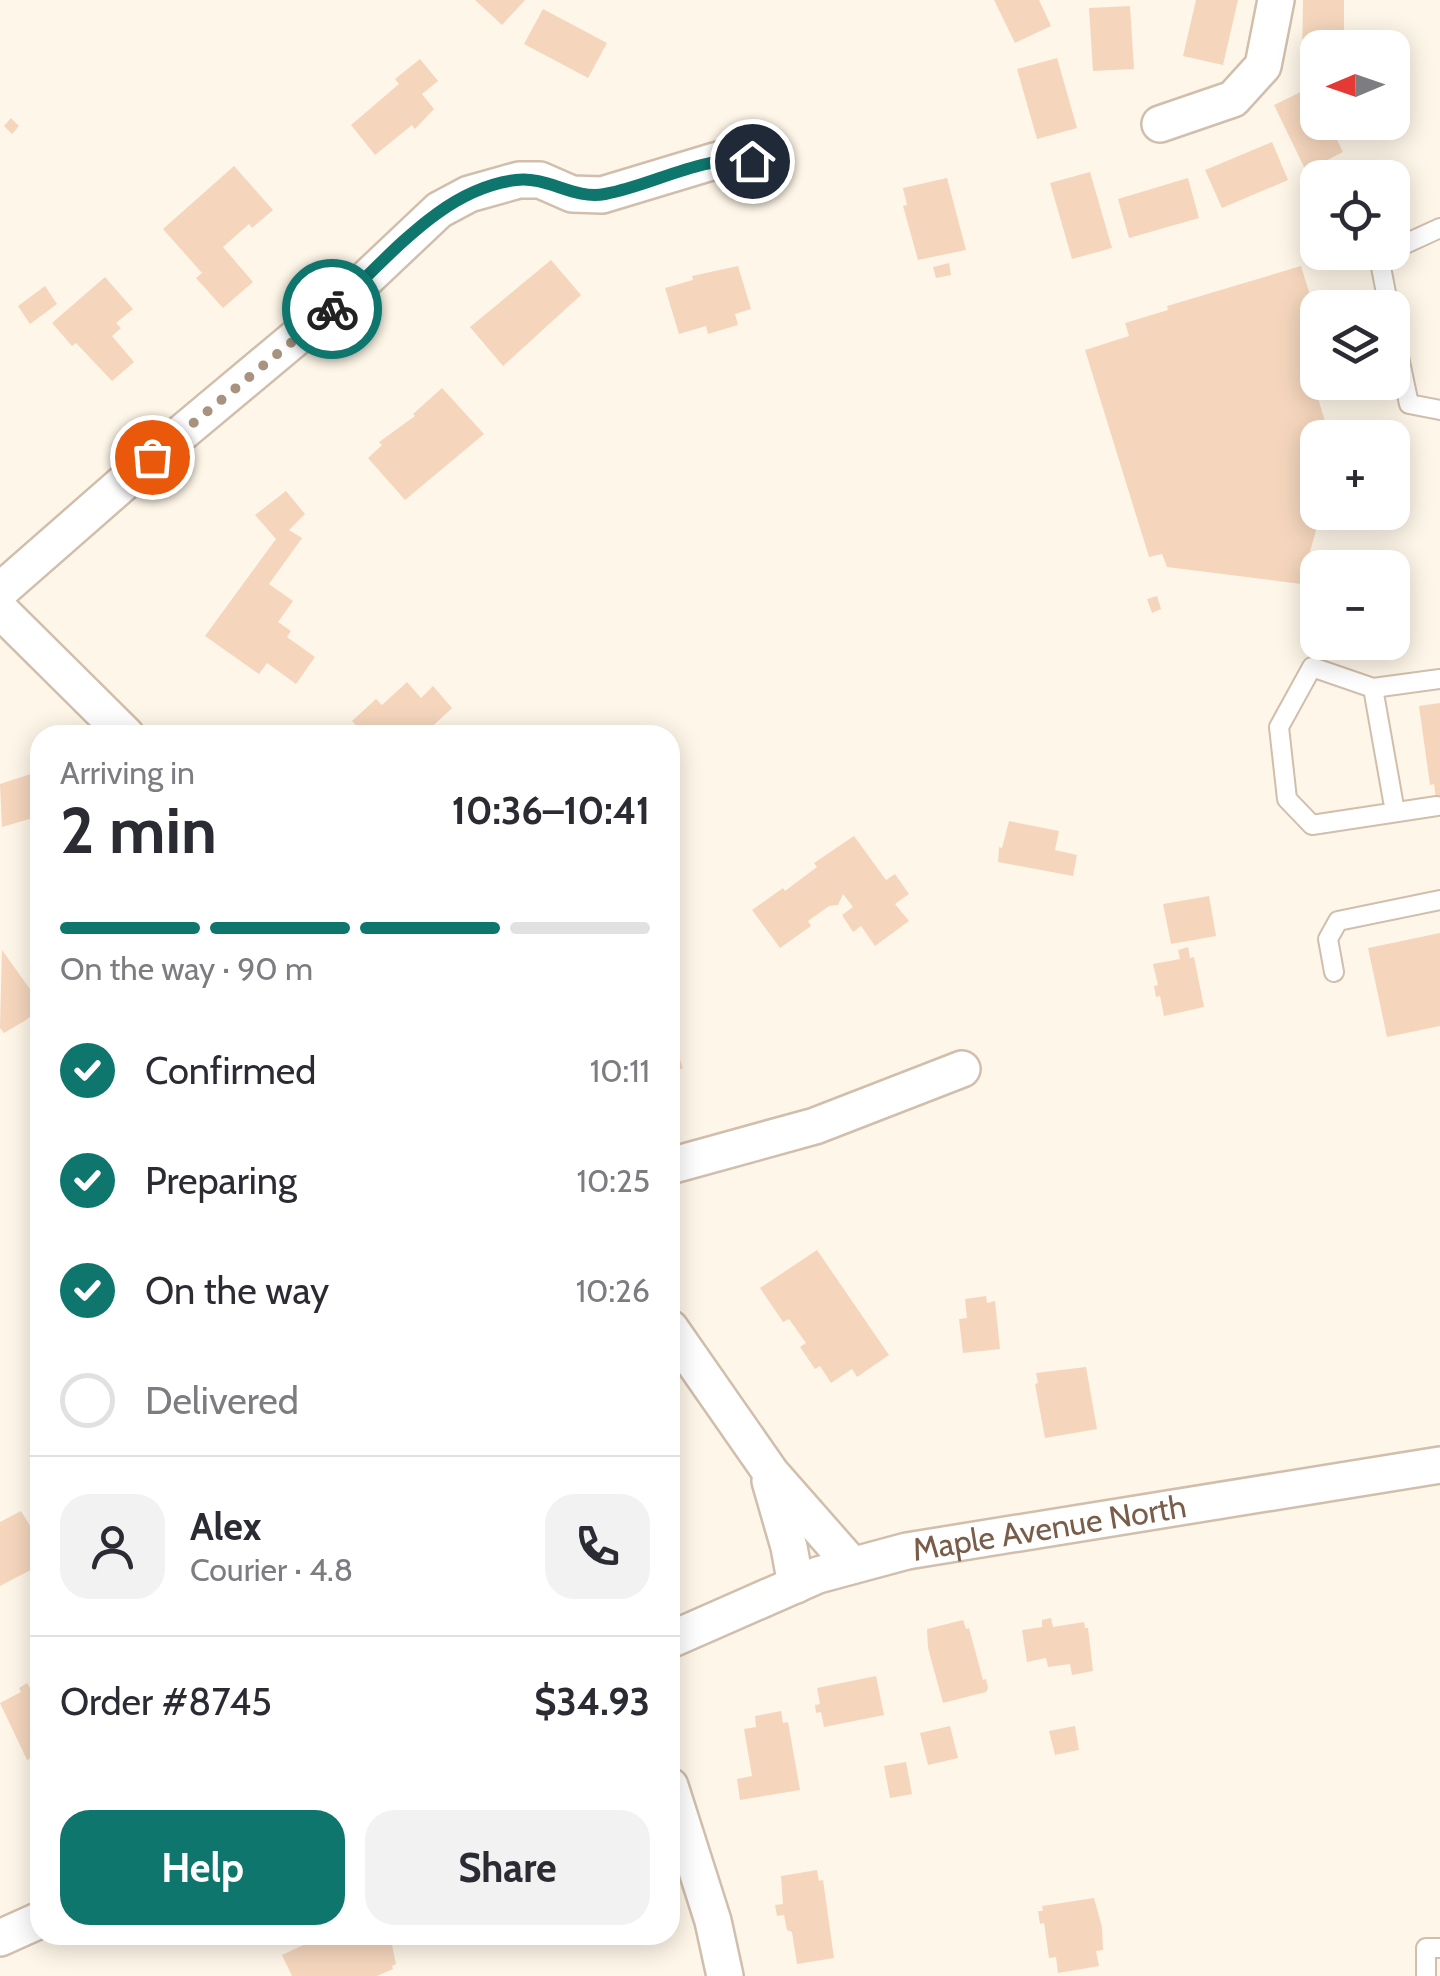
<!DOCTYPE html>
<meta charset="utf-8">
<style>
:root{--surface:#fff;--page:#f2f2f3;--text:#2b2b33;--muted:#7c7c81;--line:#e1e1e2;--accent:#0f766e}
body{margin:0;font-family:Cabin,sans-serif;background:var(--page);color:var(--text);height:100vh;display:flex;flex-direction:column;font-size:38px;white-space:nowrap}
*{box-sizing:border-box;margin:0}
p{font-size:32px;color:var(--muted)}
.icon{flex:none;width:55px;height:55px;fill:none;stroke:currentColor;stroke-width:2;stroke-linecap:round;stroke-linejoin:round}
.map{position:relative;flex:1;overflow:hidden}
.panel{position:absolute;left:30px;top:725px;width:650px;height:1220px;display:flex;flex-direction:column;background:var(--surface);border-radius:30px;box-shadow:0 5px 25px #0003}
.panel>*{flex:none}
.needle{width:65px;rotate:268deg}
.controls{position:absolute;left:1300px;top:30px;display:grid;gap:20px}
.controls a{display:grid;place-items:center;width:110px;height:110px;border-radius:20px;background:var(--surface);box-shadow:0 5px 25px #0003;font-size:50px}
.pin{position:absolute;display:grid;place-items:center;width:85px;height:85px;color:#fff;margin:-42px;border:5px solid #fff;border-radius:50%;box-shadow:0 2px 10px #0007}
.courier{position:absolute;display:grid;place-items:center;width:100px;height:100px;margin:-50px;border:8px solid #0f766e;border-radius:50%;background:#fff;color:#222;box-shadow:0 2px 12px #0007}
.headline em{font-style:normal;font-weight:700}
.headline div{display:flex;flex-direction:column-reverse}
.headline{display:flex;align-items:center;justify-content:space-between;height:170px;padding:0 30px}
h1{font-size:65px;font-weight:700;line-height:75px}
.bar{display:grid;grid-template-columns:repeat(4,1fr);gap:15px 10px;align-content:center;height:120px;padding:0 30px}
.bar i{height:12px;border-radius:8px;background:var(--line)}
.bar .current{background:var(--accent)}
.bar p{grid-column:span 4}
.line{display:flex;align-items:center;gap:25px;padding:0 30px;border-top:2px solid var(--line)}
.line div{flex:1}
.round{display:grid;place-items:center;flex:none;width:105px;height:105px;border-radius:30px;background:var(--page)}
ol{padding:0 30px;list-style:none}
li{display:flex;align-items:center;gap:30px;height:110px}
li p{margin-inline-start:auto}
li .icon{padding:10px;border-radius:50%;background:var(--accent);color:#fff;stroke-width:4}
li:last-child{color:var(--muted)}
li i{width:55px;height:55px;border:5px solid var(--line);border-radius:50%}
.button{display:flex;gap:20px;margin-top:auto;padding:20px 30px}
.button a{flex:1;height:115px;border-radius:30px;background:var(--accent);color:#fff;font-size:40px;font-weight:700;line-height:115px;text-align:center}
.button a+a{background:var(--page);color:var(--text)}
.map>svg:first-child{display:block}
.building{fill:#f5d6bd}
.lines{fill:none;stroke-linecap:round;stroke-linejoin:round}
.service-casing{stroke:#d1beac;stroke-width:22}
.minor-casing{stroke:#d1beac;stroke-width:40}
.service{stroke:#fff;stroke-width:18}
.minor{stroke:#fff;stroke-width:35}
.done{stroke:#a89381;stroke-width:10;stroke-dasharray:0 18}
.route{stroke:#0f766e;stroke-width:12}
.labels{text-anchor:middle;stroke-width:9;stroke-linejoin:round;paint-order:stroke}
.street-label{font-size:32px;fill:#7a5d49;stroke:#fffaef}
</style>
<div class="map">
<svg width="1440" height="1976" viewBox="0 0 1440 1976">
<rect width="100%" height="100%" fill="#fef6e8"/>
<path class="building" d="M475,0h50l-23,25z
M994,0h45l12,26 -36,17z
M1196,0h42l-15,65 -40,-9z
M1303,0h41v48h-26v13l-16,-1z
M1130,6l4,63 -41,2 -4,-63z
M543,9l64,34 -19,35 -64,-34z
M1057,58l20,70 -40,11 -20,-70z
M420,59l18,22 -16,13 12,15 -19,20 -3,-4 -37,30 -24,-30 48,-41 -4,-5z
M1311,87l7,14v21h10l15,30 -37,19 -32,-66z
M11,118l8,8 -7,8 -8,-8z
M1272,142l16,38 -66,28 -17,-38z
M234,166l39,44 -21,18 -3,-4 -26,23 30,35 -30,26 -27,-30 6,-5 -39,-44z
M1090,172l22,76 -40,11 -22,-76z
M947,178l19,72 -48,10 -15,-54 4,-1 -4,-17z
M1188,178l11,40 -70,20 -11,-39z
M551,260l30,35 -78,71 -33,-39z
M949,263l2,12 -15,3 -3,-11z
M738,266l13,43 -16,5 3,11 -30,9 -2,-8 -27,8 -14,-46 28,-8 -1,-4z
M1301,266l17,55v12l-18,5 30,100h-12v74h3l-20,72 -134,-17 -5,-13 -13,3 -64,-207 44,-14 -4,-13 43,-13 -1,-4z
M105,277l28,32 -17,14 5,5 -9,8 22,26 -22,19 -36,-38 -4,3 -20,-23z
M45,286l12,18 -27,20 -12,-18z
M442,388l42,46 -79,66 -37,-42 14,-13 -3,-3 36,-26 -2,-2z
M286,491l19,23 -16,16 13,8 -33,46 24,17 -15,21 13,9 -4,6 28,20 -19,27 -29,-21 -8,11 -54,-38 71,-97 -21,-24z
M1157,596l4,13 -9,4 -5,-14z
M407,682l14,16 12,-12 19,22 -29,27h-58l-13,-14 24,-22 6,6z
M1440,703v110h-2l-4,-29 -4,1 -11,-79z
M40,771v45l-38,11 -2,-43z
M1009,821l50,10 -4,19 22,5 -4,21 -75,-14 1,-15 3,1z
M854,836l32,44 9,-6 14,20 -14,10 14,17 -34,25 -14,-20 -8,6 -11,-17 11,-8 -10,-13 -5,11 -9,1 -21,15 3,5 -31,22 -28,-38 31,-22 2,3 32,-24 -3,-4z
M1209,896l7,40 -45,8 -8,-40z
M1440,933v93l-53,11 -19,-89z
M1188,947l2,11 4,-1 10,50 -40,9 -4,-20 -4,1 -2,-11 4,-1 -5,-21 27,-5 -2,-9z
M2,950l38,53v5l-14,12 -22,13 -4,-5z
M670,1033l13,35 -13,5z
M817,1250l72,105 -32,22 -5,-8 -21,14 -11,-17 -5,3 -15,-22 6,-4 -17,-24 -6,3 -23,-34z
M986,1296l1,7 8,-2 5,48 -37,4 -4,-34 8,-1 -2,-19z
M1086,1367l11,62 -52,9 -10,-54 3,-1 -2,-10z
M21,1511l19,31v23l-40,21v-64z
M1051,1618l2,9 31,-5 1,6h3l5,43 -21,4 -2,-11 -22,3 -2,-9 -19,4 -5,-32 20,-3v-7z
M963,1620l3,9 3,-1 14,52 3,-1 2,9 -2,4 -43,11 -15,-55 -1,-19z
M876,1676l8,39 -60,12 -3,-15 -5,1 -1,-8 5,-1 -3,-16z
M27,1683l3,5 4,-2 3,6 3,-2v63l-13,7 -27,-57 21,-11 -2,-4z
M781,1711l2,12 5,-1 12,68 -60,10 -3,-21 15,-3 -8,-47 12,-2 -1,-11z
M950,1726l8,32 -30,7 -8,-32z
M1075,1726l4,24 -24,5 -6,-24z
M906,1762l6,32 -22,4 -6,-32z
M817,1870l2,11 4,-1 11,78 -37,6 -5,-32 -5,-2 -3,-15 -7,1 -2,-11 8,-1 -2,-28z
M1094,1898l8,29 1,23 -7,1 3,15 -41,7 -2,-16 -7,1 -5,-35 -4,1 -2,-13h5l-1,-5z
M318,1935h66l5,10h3l4,19 -4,2 1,3 -16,7h-85l-10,-21 30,-14 -1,-3z"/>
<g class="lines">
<defs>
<path id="service" d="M1392,250l48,-22
M1388,252l-9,5 10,51
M1392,324l17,80 31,6
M1373,688l-61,-21 -33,60 8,72 25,26 125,-19
M1395,812l-22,-124 67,-9
M1334,972l-6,-33 10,-18 102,-21
M1426,1976v-28h14"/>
<g id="minor">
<path d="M1160,124l73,-25 30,-33 13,-66"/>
<path d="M0,591l153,-134 213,-178 73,-69 30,-16 50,-14h21l32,14 30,1 116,-35 34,1"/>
<path d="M0,610l126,125"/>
<path d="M670,1166l145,-40 147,-57"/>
<path d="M670,1328l101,145 80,91"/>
<path d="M770,1481l19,66 7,38"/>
<path id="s1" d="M670,1640l148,-65 89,-24 533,-86"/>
<path d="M670,1786l43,135 12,55"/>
<path d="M0,1938l40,-18"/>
</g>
</defs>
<use href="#service" class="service-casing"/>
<use href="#minor" class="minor-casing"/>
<use href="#service" class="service"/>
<use href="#minor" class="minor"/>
</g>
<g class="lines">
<path class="done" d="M152,457l180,-148"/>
<path class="route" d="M332,309c55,-48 108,-120 184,-129 32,-4 57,20 89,14 50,-9 95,-39 147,-33"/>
</g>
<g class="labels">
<g class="street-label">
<text dy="11" stroke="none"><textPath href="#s1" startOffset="398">Maple Avenue North</textPath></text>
</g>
</g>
</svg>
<div class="controls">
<a><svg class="needle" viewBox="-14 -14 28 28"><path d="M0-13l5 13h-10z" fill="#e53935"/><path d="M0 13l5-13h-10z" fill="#7c7c81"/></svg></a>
<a><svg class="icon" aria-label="locate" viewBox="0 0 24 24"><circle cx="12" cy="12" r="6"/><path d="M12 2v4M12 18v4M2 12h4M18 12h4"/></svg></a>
<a><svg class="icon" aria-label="layers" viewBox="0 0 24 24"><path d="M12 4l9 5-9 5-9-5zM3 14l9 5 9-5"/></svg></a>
<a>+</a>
<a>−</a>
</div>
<div class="pin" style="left:152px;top:457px;background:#ea580c"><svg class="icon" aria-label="bag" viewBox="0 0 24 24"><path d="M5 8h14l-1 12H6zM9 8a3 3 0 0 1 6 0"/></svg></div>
<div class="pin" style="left:752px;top:161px;background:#1f2937"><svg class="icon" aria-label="home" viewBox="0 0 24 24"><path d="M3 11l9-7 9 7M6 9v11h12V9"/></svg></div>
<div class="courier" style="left:332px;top:309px"><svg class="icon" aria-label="bike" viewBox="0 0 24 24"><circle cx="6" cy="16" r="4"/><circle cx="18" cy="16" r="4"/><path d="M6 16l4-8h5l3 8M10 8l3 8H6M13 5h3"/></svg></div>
<section class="panel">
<div class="headline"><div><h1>2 min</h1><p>Arriving in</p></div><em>10:36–10:41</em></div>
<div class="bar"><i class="current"></i><i class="current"></i><i class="current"></i><i></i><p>On the way · 90 m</p></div>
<ol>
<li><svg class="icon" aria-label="check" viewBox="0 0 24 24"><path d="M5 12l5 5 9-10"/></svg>Confirmed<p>10:11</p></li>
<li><svg class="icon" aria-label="check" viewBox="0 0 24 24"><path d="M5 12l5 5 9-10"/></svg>Preparing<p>10:25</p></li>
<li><svg class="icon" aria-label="check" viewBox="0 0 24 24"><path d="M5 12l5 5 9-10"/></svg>On the way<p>10:26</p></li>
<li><i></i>Delivered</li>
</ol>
<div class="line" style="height:180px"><a class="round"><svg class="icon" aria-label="person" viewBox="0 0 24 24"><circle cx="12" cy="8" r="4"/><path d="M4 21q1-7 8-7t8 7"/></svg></a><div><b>Alex</b><p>Courier · 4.8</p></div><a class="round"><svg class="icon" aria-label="phone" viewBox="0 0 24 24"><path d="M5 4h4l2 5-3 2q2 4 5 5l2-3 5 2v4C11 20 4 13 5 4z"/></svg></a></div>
<div class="line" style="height:130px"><div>Order #8745</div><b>$34.93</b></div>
<div class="button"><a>Help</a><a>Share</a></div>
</section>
</div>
